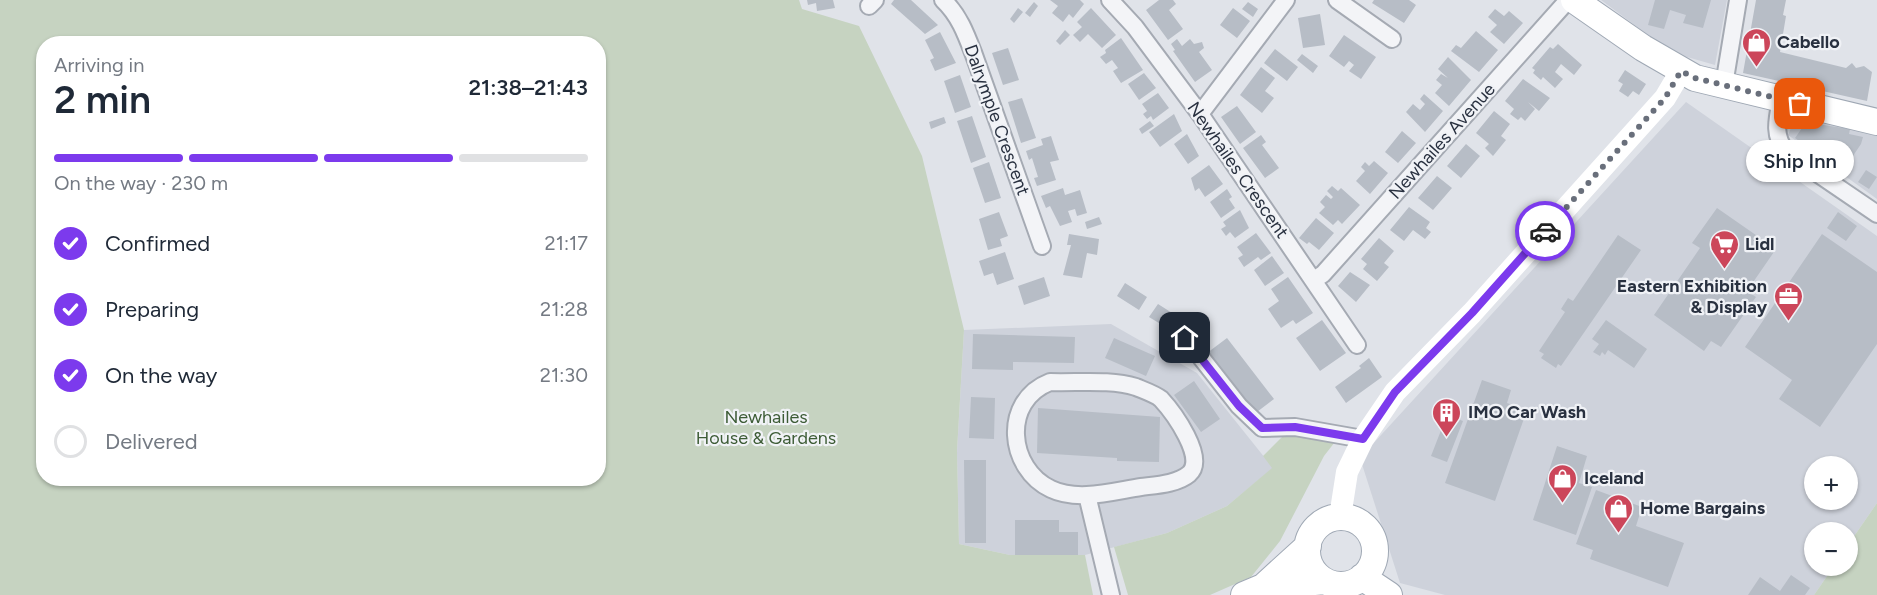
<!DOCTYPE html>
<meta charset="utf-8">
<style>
:root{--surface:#fff;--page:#f2f2f3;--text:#1f2937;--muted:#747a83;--line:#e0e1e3;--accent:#7c3aed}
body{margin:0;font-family:Figtree,sans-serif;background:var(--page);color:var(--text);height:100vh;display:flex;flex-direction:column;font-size:22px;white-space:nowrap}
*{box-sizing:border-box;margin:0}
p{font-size:20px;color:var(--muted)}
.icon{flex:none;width:33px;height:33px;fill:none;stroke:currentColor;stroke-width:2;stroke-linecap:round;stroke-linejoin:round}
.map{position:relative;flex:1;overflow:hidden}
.drawer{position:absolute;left:36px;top:36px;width:570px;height:450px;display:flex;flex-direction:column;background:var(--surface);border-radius:24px;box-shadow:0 2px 4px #0004}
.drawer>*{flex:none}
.tools{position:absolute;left:1804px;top:456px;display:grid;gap:12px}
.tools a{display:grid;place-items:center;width:54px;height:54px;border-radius:50%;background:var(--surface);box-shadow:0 2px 4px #0004;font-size:30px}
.pin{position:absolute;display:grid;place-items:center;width:51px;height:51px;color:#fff;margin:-26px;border-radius:12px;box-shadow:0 3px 9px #0006}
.courier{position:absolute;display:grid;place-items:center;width:60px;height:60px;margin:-30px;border:4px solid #7c3aed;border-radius:50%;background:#fff;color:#222;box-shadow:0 2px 8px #0007}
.bubble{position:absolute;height:42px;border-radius:21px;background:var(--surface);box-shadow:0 2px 4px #0004;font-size:20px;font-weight:600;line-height:42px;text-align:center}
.summary em{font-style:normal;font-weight:600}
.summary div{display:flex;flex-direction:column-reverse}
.summary{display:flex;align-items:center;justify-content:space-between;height:102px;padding:0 18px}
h1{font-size:39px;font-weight:600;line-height:45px}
.bar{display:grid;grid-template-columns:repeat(4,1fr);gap:9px 6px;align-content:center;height:72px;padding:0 18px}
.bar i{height:8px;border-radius:4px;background:var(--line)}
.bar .selected{background:var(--accent)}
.bar p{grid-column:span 4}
ol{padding:0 18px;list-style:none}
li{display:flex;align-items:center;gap:18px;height:66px}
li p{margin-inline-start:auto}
li .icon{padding:6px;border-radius:50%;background:var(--accent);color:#fff;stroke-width:4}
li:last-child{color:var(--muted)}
li i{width:33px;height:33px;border:3px solid var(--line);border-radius:50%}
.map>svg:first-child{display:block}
.built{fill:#ced2db;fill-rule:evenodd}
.green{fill:#c6d3c1;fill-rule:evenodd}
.building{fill:#b7bdc6}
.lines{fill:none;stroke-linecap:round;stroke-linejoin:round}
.minor-casing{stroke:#a5aab3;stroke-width:20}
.primary-casing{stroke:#9fa8b4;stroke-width:28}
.minor{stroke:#f3f4f7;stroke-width:16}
.secondary{stroke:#fff;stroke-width:22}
.primary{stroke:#fff;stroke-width:26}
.done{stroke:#696f7b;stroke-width:6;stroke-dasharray:0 10.8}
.route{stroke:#7c3aed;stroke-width:8}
.labels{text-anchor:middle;stroke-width:4.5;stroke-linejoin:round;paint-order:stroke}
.poi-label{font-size:18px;font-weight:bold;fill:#293140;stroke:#f0f2f6;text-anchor:start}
.street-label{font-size:18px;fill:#293140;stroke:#f0f2f6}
.park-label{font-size:18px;fill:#3d5c36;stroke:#f0f2f6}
</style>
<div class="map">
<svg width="1877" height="595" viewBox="0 0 1877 595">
<rect width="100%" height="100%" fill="#e0e3e9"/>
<path class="built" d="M1601,0h126l-12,65 -28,-8 -35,-19z
M1686,102l191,134v267l-29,42v-13h-33v34h19l-20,29h-369l-45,-12 -40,-125zM1815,466h33v34h-33z
M1807,114l70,16v69l-89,-64 8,-19z
M1111,324l86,49 76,95 -46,38 -60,27 -82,22h-75l-51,-11 -2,-92 7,-122z"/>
<path class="green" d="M0,0h799l3,9 57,17 63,130 42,174 -7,121 2,93 51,11h75l8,40h-1093zM44,44h554v434h-554z
M1289,430l49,8 -14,18 -44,85 -29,36 -41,18h-82l-14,-48 53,-14 60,-27 45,-38 -9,-12z
M1877,503v92h-63l20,-29h14v-21z"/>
<path class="building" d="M807,0h26l2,8 -18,3 -1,-8 -8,2z
M894,0h17l27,25 -13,9 -34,-30z
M1050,0h30l4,4 -11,14 -4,-4 -6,8 -11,-9 6,-7z
M1159,0h14l3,4 -7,6 14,19 -15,11 -22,-30z
M1374,0h35l7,5 -12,18 -32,-20z
M1655,0h56l-8,28 -20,-5 3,-8 -16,-5 -6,19 -16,-4z
M1756,0h30l-3,15 3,1 -6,36 66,16 6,-5 4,5 8,-2 8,6 -5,29 -124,-28z
M1034,2l4,4 -8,11 -5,-4z
M1248,2l10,7 -5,8 -11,-8z
M1018,8l5,4 -9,11 -4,-4z
M1091,8l25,27 -14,13 -14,-14 -8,8 -7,-7 9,-8 -5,-5z
M1233,8l17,13 -13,17 -17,-13z
M1495,9l9,7 5,-5 14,12 -19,21 -14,-12 7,-7 -9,-8z
M1320,14l5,31 -22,3 -5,-30z
M1065,30l5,5 -10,10 -4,-4z
M1476,31l22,19 -19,22 -28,-21 5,-6 5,3z
M940,32l16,31 -21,8 -5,-11 4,-2 -9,-18z
M1344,35l32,22 -15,22 -12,-8 5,-6 -5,-4 -5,6 -15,-11z
M1121,38l22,32 -22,13 -8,-12 5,-3 -6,-8 -6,4 -6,-7 6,-4 -1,-3z
M1177,39l5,7 8,-7 4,5 8,-2 2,6 -5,4 13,18 -17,12 -22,-31 2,-1 -4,-6z
M1558,44l24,21 -8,10 -13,-11 -6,8 8,7 -8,9 -12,-11 -2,3 -8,-7 2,-3 -3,-2 18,-21 3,2z
M1008,48l11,32 -16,5 -11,-32z
M1275,49l23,18 -11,14 -23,-18z
M1302,54l16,12 -5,7 -16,-13z
M1448,57l23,23 -22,26 -14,-13 7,-8 -6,-5 5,-6 7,4 -10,-9z
M1261,67l14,11 -10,13 9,7 -12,15 -22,-18z
M1625,70l21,14 -7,11 -6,-4 -5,6 -9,-6 4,-7 -5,-3z
M1144,73l12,15 -17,12 -11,-16z
M960,75l11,32 -16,6 -11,-32z
M1523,79l27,19 -11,13 -11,-9 7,7 -10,12 -4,-4 -3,3 -8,-6 4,-5 -9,-8z
M1158,93l11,15 -16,12 -2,-4 -4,3 -4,-5 4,-3 -5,-7z
M1424,94l19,17 -18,21 -19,-20 7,-8 7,6 5,-6 -5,-5z
M1022,98l14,40 -15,5 -13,-41z
M1237,106l19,26 -16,12 -19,-27z
M1494,111l16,13 -9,12 5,4 -13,16 -8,-8 4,-4 -13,-11z
M1174,114l8,17 -22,16 -11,-15z
M972,116l14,41 -15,6 -14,-42z
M944,117l2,6 -15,6 -2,-7z
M1809,118l8,6 33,5 -1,5 14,3 -2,7 -19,28 -47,-34z
M1150,121l4,5 -12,8 -3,-5z
M1402,131l14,12 -18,20 -13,-11z
M1187,134l12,22 -11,8 -14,-20z
M1261,135l5,7 -4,3 17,23 -14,10 -22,-30z
M1051,136l8,24 -9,2 6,18 -19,6 -3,-8 4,-1 -6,-19 -3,2 -3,-9 17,-6 -2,-6z
M1466,144l14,12 -19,22 -14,-12z
M1374,161l14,12 -18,21 -14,-13 9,-10 -4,-4 4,-5 4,4z
M989,162l12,36 -16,5 -12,-35z
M1209,165l14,19 -18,13 -6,-9 -4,3 -4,-13z
M1866,170l11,7 -8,12 -11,-7z
M1437,176l15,12 -19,22 -15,-12z
M1332,186l6,5 3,-3 19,17 -18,19 -4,-4 -5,5 -14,-12 6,-6 -5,-5 6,-7 5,4 2,-2 -6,-6z
M1063,188l2,7 15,-5 7,23 -10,3 -2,-7 -7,2 4,11 -12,4 -10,-20 -4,2 -5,-12z
M1227,189l5,8 -3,2 6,9 -14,10 -11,-16z
M1409,207l21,15 -4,6 5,4 -6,7 -12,-9 -9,11 -14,-11z
M1717,208l59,41 -29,42 9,6 -35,50 -10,-6 -7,10 -50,-36 46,-67 -8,-5z
M1240,210l9,18 -14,10 -5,-6 -4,4 -5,-7 5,-3 -3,-4z
M999,212l9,24 -8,3 2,7 -14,4 -9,-31z
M1838,212l19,14 -11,15 -19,-13z
M1099,217l3,7 -15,5 -2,-7z
M1316,218l18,15 -15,17 -10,-8 -2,2 -8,-6z
M1256,233l15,20 -10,7 -3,-3 -14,10 -6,-9 5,-3 -6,-8z
M1069,234l30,5 -2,16 -10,-2 -5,25 -19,-3 8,-30h-4z
M1822,234l55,38v72l-57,83 -41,-28 13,-19 -47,-33z
M1618,235l23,15 -80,116 -3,-2 -2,4 -15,-10 3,-4 -5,-3 26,-39 -4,-3 7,-11 5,3z
M1379,238l15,13 -10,12 5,4 -12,14 -14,-12 4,-5 -6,-5z
M1005,252l9,27 -17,6 -4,-12 -9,3 -5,-15z
M1272,256l12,17 -19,13 -11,-16z
M1350,272l20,13 -14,17 -18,-16z
M1044,277l6,19 -26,9 -6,-19z
M1288,277l25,36 -17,11 -3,-4 -12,8 -13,-19 11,-8 -8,-12z
M1125,283l22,14 -8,13 -22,-14z
M1158,304l22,14 -8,13 -23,-14z
M1322,320l24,33 -26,18 -24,-33z
M1606,320l41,29 -13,19 -26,-18 -3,5 -3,-3 -2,4 -7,-4 6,-8 -7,-5z
M973,334l102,3 -1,26 -61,-1v8l-41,-1z
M1114,338l41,18 -9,20 -41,-18z
M1227,338l47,61 -21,16 -46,-62z
M1369,358l13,19 -36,26 -11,-16 26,-19 -2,-2z
M1482,380l29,10 -4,13 20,7 -32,91 -50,-18z
M1194,381l26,38 -19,13 -27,-37z
M971,397l24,1 -1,41 -25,-1z
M1038,408l122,9 -1,45 -42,-1v-3l-80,-5z
M1447,415l16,6 -16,41 -16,-6z
M1557,446l30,10 -8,27 13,4 -16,48 -43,-15z
M964,460h22v83h-21z
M1596,490l46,17 -6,19 48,17 -16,44 -78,-28 3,-9 -17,-6z
M1015,520h44v12h19v23h-63z
M1791,575l19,13 -5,7h-57l12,-18 20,14z"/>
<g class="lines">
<defs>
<path id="minor" d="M943,0c16,15 23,34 31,55l68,191
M1110,0l25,27 65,87 157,231
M1337,0l55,39
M869,6l6,-6
M1724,85l14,-85
M1781,100c-4,20 -8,35 5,52l91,62
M1200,114l86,-114
M1314,280l9,-6 245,-274
M1185,337l54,69 23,22 33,-1 68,12
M1050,382c28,1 60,-3 86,5 7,3 19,7 25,12 12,13 46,59 28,75 -12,10 -33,11 -48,13 -27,4 -63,15 -90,2 -43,-20 -50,-88 -1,-107z
M1087,495l24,100"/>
<path id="primary" d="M1574,0l69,48 52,30 182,44
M1307 551a34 34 0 1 1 68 0a34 34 0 1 1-68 0Z
M1362,577l27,18
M1263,587l45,-41
M1244,595l19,-8 62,-6"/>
</defs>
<use href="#minor" class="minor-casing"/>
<use href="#primary" class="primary-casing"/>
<use href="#minor" class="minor"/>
<path class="secondary" d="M1340,517l7,-45 16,-33 32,-47 77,-79 193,-215 16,-27"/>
<use href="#primary" class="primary"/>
</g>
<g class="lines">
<path class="done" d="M1545,231l120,-133 16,-27 14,7 105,26"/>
<path class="route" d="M1185,338l54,68 23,22 33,-1 68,12 32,-47 77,-79 73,-82"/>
</g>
<defs>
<symbol id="shop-pin" viewBox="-11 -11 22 30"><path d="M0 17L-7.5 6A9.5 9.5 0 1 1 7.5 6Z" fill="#cc465a" stroke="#f0f2f6"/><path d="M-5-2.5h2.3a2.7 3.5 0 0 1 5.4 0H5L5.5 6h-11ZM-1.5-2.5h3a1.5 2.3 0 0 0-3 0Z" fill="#fff"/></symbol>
<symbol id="supermarket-pin" viewBox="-11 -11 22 30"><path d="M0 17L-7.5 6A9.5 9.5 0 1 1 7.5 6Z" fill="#cc465a" stroke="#f0f2f6"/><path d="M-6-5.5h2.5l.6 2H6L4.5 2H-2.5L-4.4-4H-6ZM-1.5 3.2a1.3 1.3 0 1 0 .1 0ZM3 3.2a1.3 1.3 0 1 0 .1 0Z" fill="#fff"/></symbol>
<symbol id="office-pin" viewBox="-11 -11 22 30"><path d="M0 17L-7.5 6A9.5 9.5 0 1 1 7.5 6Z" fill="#cc465a" stroke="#f0f2f6"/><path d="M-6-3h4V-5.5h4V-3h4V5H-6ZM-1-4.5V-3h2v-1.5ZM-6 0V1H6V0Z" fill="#fff"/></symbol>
<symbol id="building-pin" viewBox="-11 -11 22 30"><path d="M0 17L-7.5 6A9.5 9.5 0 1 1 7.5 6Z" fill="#cc465a" stroke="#f0f2f6"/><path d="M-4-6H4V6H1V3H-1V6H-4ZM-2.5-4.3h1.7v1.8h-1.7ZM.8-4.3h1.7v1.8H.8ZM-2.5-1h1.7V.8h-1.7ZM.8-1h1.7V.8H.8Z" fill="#fff"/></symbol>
</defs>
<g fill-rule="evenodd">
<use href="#shop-pin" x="1740" y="26" width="33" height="45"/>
<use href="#supermarket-pin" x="1708" y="228" width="33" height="45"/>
<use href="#office-pin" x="1772" y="280" width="33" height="45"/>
<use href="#building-pin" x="1430" y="396" width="33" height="45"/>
<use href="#shop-pin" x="1546" y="462" width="33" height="45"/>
<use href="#shop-pin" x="1602" y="492" width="33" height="45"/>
</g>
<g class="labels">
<g class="poi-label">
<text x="1777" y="48">Cabello</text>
<text x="1745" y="250">Lidl</text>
<text x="1767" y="292" text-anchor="end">Eastern Exhibition<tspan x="1767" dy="21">&amp; Display</tspan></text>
<text x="1468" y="418">IMO Car Wash</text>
<text x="1584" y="484">Iceland</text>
<text x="1640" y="514">Home Bargains</text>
</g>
<g class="street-label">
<text transform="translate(997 120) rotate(70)" y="6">Dalrymple Crescent</text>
<text transform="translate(1442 141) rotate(-48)" y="6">Newhailes Avenue</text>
<text transform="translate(1238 170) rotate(55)" y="6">Newhailes Crescent</text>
</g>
<g class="park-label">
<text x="766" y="423">Newhailes<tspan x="766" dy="21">House &amp; Gardens</tspan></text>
</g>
</g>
</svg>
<div class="tools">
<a>+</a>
<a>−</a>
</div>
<div class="pin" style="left:1800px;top:104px;background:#ea580c"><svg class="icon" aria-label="bag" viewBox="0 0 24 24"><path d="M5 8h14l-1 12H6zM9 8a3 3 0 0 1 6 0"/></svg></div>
<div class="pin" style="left:1185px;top:338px;background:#1f2937"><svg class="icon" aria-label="home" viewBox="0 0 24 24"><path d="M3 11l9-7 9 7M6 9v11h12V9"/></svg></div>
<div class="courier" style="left:1545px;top:231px"><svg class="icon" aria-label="car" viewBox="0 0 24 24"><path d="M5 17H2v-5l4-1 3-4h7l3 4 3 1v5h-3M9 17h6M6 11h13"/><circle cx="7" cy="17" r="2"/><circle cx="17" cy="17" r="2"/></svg></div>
<div class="bubble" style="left:1746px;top:140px;width:108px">Ship Inn</div>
<section class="drawer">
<div class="summary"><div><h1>2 min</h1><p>Arriving in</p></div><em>21:38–21:43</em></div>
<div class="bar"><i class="selected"></i><i class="selected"></i><i class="selected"></i><i></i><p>On the way · 230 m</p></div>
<ol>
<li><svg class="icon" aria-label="check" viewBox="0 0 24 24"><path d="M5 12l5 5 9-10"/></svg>Confirmed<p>21:17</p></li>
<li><svg class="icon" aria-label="check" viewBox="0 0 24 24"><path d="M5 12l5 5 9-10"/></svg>Preparing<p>21:28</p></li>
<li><svg class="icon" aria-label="check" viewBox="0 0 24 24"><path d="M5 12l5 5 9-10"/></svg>On the way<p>21:30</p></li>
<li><i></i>Delivered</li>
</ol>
</section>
</div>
